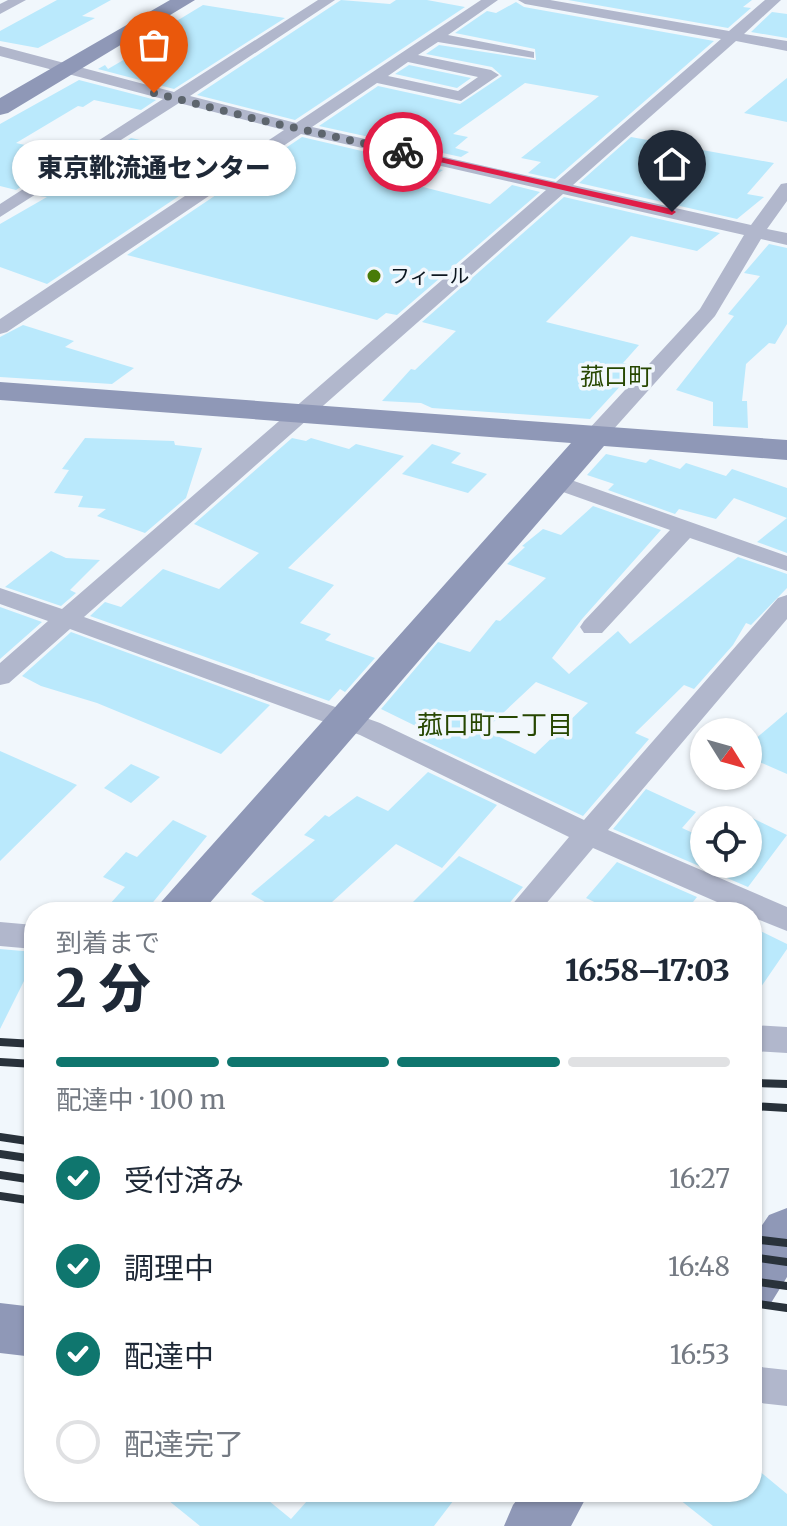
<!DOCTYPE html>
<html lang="ja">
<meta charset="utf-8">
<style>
:root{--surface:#fff;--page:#f2f2f3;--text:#1f2937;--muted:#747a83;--line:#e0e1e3;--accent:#0f766e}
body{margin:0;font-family:Merriweather,"Noto Sans JP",serif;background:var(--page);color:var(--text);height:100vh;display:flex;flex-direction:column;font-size:30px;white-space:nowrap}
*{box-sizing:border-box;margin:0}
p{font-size:26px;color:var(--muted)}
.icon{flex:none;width:44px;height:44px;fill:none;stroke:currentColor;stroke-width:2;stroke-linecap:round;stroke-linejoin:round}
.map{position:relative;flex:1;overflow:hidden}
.sheet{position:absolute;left:24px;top:902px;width:738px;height:600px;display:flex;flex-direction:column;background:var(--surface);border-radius:32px;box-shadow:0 2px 6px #0004}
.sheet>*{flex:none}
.needle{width:52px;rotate:127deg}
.buttons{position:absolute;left:690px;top:718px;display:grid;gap:16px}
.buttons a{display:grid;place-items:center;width:72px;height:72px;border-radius:50%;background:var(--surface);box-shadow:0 2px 6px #0004;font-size:40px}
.pin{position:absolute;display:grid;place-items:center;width:68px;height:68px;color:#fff;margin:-82px -34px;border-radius:50% 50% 50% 0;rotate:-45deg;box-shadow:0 0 8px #0007}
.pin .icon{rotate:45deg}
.courier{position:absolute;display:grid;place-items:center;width:80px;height:80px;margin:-40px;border:6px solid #e11d48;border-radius:50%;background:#fff;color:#222;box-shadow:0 2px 10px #0007}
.bubble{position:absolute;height:56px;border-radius:28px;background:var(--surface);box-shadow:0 2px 6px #0004;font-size:26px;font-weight:800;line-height:56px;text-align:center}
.headline em{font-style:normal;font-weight:800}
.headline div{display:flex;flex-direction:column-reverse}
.headline{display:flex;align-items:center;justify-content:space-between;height:136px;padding:0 32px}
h1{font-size:52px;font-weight:800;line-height:60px}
.bar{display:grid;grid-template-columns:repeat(4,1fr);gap:12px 8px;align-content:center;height:96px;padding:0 32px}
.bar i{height:10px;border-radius:6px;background:var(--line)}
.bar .selected{background:var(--accent)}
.bar p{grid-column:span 4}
ol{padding:0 32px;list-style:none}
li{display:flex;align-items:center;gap:24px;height:88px}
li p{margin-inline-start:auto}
li .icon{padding:8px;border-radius:50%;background:var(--accent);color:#fff;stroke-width:4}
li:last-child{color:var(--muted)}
li i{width:44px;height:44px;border:4px solid var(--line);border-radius:50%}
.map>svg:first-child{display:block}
.building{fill:#bae9fc;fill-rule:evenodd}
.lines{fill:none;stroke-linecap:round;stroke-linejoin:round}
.street{fill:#b1b7cc;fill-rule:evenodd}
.secondary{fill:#8f98b7;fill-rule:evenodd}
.rail{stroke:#29323b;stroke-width:8}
.route{fill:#e11d48}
.done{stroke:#5d656d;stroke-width:8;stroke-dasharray:0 14.4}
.poi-dot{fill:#487b08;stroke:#f1f7fc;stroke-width:3}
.labels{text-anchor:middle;stroke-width:7;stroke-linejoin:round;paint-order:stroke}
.far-poi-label{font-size:20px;fill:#0d1720;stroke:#f1f7fc;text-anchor:start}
.far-quarter-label{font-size:24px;fill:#274701;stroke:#f1f7fc}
.neighbourhood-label{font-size:26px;fill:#274701;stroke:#f1f7fc}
</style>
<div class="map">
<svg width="787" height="1526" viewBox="0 0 787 1526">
<rect width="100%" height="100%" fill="#f1f7fc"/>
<path class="building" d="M57,0h54l-29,16 13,2 -57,30 -38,-7v-10z
M341,0l49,4 6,-4h31l38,7 -170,113 -98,-25z
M568,0h184l-9,7 8,1 -23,20z
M516,2l8,5 190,34 -159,138 -27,-6 13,-11 -20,-4 78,-62 -74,-13 -72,51 15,3 -13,11 14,4 -8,5 -142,-31 59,-40 82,18 42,-28 -10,-9 -66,-13 13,-9 97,15 -1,-11 -80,-16 32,-22 9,2z
M203,5l82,13 -111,71 -76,-20 7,-4 3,4 48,-28 -9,-2z
M772,12l15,2v24l-36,-6z
M409,65l62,13 -14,10 -62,-14z
M787,78v44l-43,-9z
M79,80l77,20 -15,10 -47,-10 -11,7 -5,-1 -62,37 55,12 -55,35 -16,-4v-62z
M302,137l141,33 -24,16 71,18 22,-19 28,7 -143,123 -11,-2 -9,7 -250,-65z
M631,137l143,26 -27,31 17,3 -27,22 -158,-36z
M131,138l102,22 -186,124 -47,-17v-43l47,-27 -8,-1z
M564,197l156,36 -23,18 -66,-15 -85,86 93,23 -16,18 15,4 -48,52 -158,-11 -11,-5 -39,-2 29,-32 4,1 41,-39 -34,-9z
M769,244l18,4v76l-12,20 -6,-1 -23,21 -4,37h5l1,27 -35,-2v-24l-37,-12 58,-74 -6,-2 32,-38 -16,-3z
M23,325l51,16 -9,6 69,21 -22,16 -112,-7v-40z
M85,438l89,3 1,4 27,3 -16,50 -41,35 -48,-17 9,-7 -28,-2 5,-11 -29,-3 15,-23 -7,-1z
M292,438l14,3 5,-3 38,11 7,-5 48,12 -116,112 46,17 -34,38 31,11 -6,6 50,18 -30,34 -5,-3 -11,12 -239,-85 15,-14 16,5 42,-38 56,20 40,-36 -65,-29z
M432,444l29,9 -10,10 36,11 -19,19 -66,-19z
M606,454l40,9 4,-4 30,10 6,-6 40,13 6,-7 55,19v65l-30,-11 30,-24 -53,-20 -18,21 -37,-10 -4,5 -67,-24 6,-6 -27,-9z
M593,506l68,24 -79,89 -30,39 17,16 49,-43 12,13 108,-87 49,17v14l-36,37 -5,-2 -13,22 -39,44 -10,-4 -49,48 14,6 -66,77 -163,-77 8,-7 -47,-23 57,-67 32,10 26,-32 4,1 46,-43 -39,-14 18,-17 -3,-1 21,-17 18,6zM536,682l52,21 -53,51 -50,-24z
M51,551l15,7 34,2 -30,30 6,3 -15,13 -56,-19z
M0,607l42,15 -42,37z
M71,632l199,73 -49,49 -124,-51 -56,-17 -19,-10z
M787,712v62l-39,-17v-12z
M0,751l77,34 -77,76z
M131,764l29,13 -29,26 -27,-15z
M428,772l69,33 -55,63 -46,-24 -75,68h-39l-31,-18 64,-54 -11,-5 21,-20 4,2 28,-21 31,15z
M646,789l50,23 -14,16 22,10v26h44v-48l39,19 -39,52 -135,-58z
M173,820l34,16 -62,76h-42l22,-25 -22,-10 23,-25 11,5z
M459,856l64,31 -21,25h-99z
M617,862l80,35 -12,15h-70l-29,-14z
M752,927l35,17v5l-35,51z
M0,949l34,3v25h-8l-26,52z
M752,1465l35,29v32h-74l-43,-34h82z
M158,1492h100l33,27 24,-27h145l-26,34h-234z"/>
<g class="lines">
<path class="street" d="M8,0h18l-26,14v-10z
M318,0h17l-145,96 106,27 185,-123h17l-50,35 86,17v6l-96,-16 -20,13 73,15 8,5 -38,26 -84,-18 -65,44 244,55 165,-143 -196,-35 -7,-4h32l179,31 36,-31h16l-37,34 43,7v10l-51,-10 -163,144 178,40 30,-41 6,-1v18l-20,28 20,4v12l-26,-6 -46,77 -112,125h-16l-3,-5 3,-5 113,-122 44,-74 -181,-41 -479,423 296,106 204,97 194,-222 9,-3v24l-179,211 179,77v24l-35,-14v-5h-12l-147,-64 -54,64h-33l63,-75 -209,-102 -290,-106 -61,54 -9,2v-22l48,-42 -48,-17v-16l62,21 484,-419 -245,-56 -294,198 -7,2v-15l284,-189 -105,-27 -179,114v-13l163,-105 -163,-43v-10l174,46zM408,62l70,15 -20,14 -70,-15z
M557,475l230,81v15l-97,-33 -88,95h-18l-4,-6 4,-6 86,-91 -121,-43 -3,-5 3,-5z
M0,922l34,3v24l-34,-3z
M752,1025l35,2v26l-35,-2z
M752,1366l35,4v36l-35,-4z"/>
<path class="secondary" d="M170,0h25l-187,113 -8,2v-17z
M0,382l787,58v20l-183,-14 -402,466h-47l7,-11 409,-458 -571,-43z
M787,1208v69l-16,26 -19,7v-70l17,-25z
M0,1303l34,4v50l-34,-4z
M523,1492h66l-18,34h-67l9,-21z"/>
<path class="rail" d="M0,1042l34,2
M0,1062l34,2
M752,1083l35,1
M752,1106l35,2
M0,1137l34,5
M0,1154l34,5
M0,1175l34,5
M0,1196l34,5
M752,1239l35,4
M752,1257l35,5
M752,1281l35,5
M752,1303l35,5"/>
</g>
<path class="route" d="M403,149l269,60 4,3 -4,3 -272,-62z"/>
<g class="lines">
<path class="done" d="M154,93l106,27 143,32"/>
</g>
<circle class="poi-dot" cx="374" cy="276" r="8"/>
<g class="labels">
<g class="far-poi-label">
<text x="390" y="283">フィール</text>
</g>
<g class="far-quarter-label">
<text x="616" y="385">菰口町</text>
</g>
<g class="neighbourhood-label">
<text x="495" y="734">菰口町二丁目</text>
</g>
</g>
</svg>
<div class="buttons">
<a><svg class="needle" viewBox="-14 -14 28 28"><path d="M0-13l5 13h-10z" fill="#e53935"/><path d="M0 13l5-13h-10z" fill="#747a83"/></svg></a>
<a><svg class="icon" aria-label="locate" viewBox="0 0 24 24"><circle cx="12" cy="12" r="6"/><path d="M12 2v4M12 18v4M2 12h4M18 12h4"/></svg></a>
</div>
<div class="pin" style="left:154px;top:93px;background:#ea580c"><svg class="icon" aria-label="bag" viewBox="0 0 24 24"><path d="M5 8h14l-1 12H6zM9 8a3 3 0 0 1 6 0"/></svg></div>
<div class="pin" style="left:672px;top:212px;background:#1f2937"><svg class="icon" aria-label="home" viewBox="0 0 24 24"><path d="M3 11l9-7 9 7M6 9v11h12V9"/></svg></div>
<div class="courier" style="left:403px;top:152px"><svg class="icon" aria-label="bike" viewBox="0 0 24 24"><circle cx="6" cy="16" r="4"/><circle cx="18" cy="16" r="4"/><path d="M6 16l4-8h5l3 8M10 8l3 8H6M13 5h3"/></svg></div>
<div class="bubble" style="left:12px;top:140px;width:284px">東京靴流通センター</div>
<section class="sheet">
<div class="headline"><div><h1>2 分</h1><p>到着まで</p></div><em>16:58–17:03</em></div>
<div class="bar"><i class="selected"></i><i class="selected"></i><i class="selected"></i><i></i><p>配達中 · 100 m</p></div>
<ol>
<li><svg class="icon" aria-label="check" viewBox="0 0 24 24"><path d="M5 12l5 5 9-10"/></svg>受付済み<p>16:27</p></li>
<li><svg class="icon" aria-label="check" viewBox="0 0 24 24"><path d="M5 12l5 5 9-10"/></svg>調理中<p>16:48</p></li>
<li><svg class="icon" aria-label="check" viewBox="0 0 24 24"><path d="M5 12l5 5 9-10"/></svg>配達中<p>16:53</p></li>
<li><i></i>配達完了</li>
</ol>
</section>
</div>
